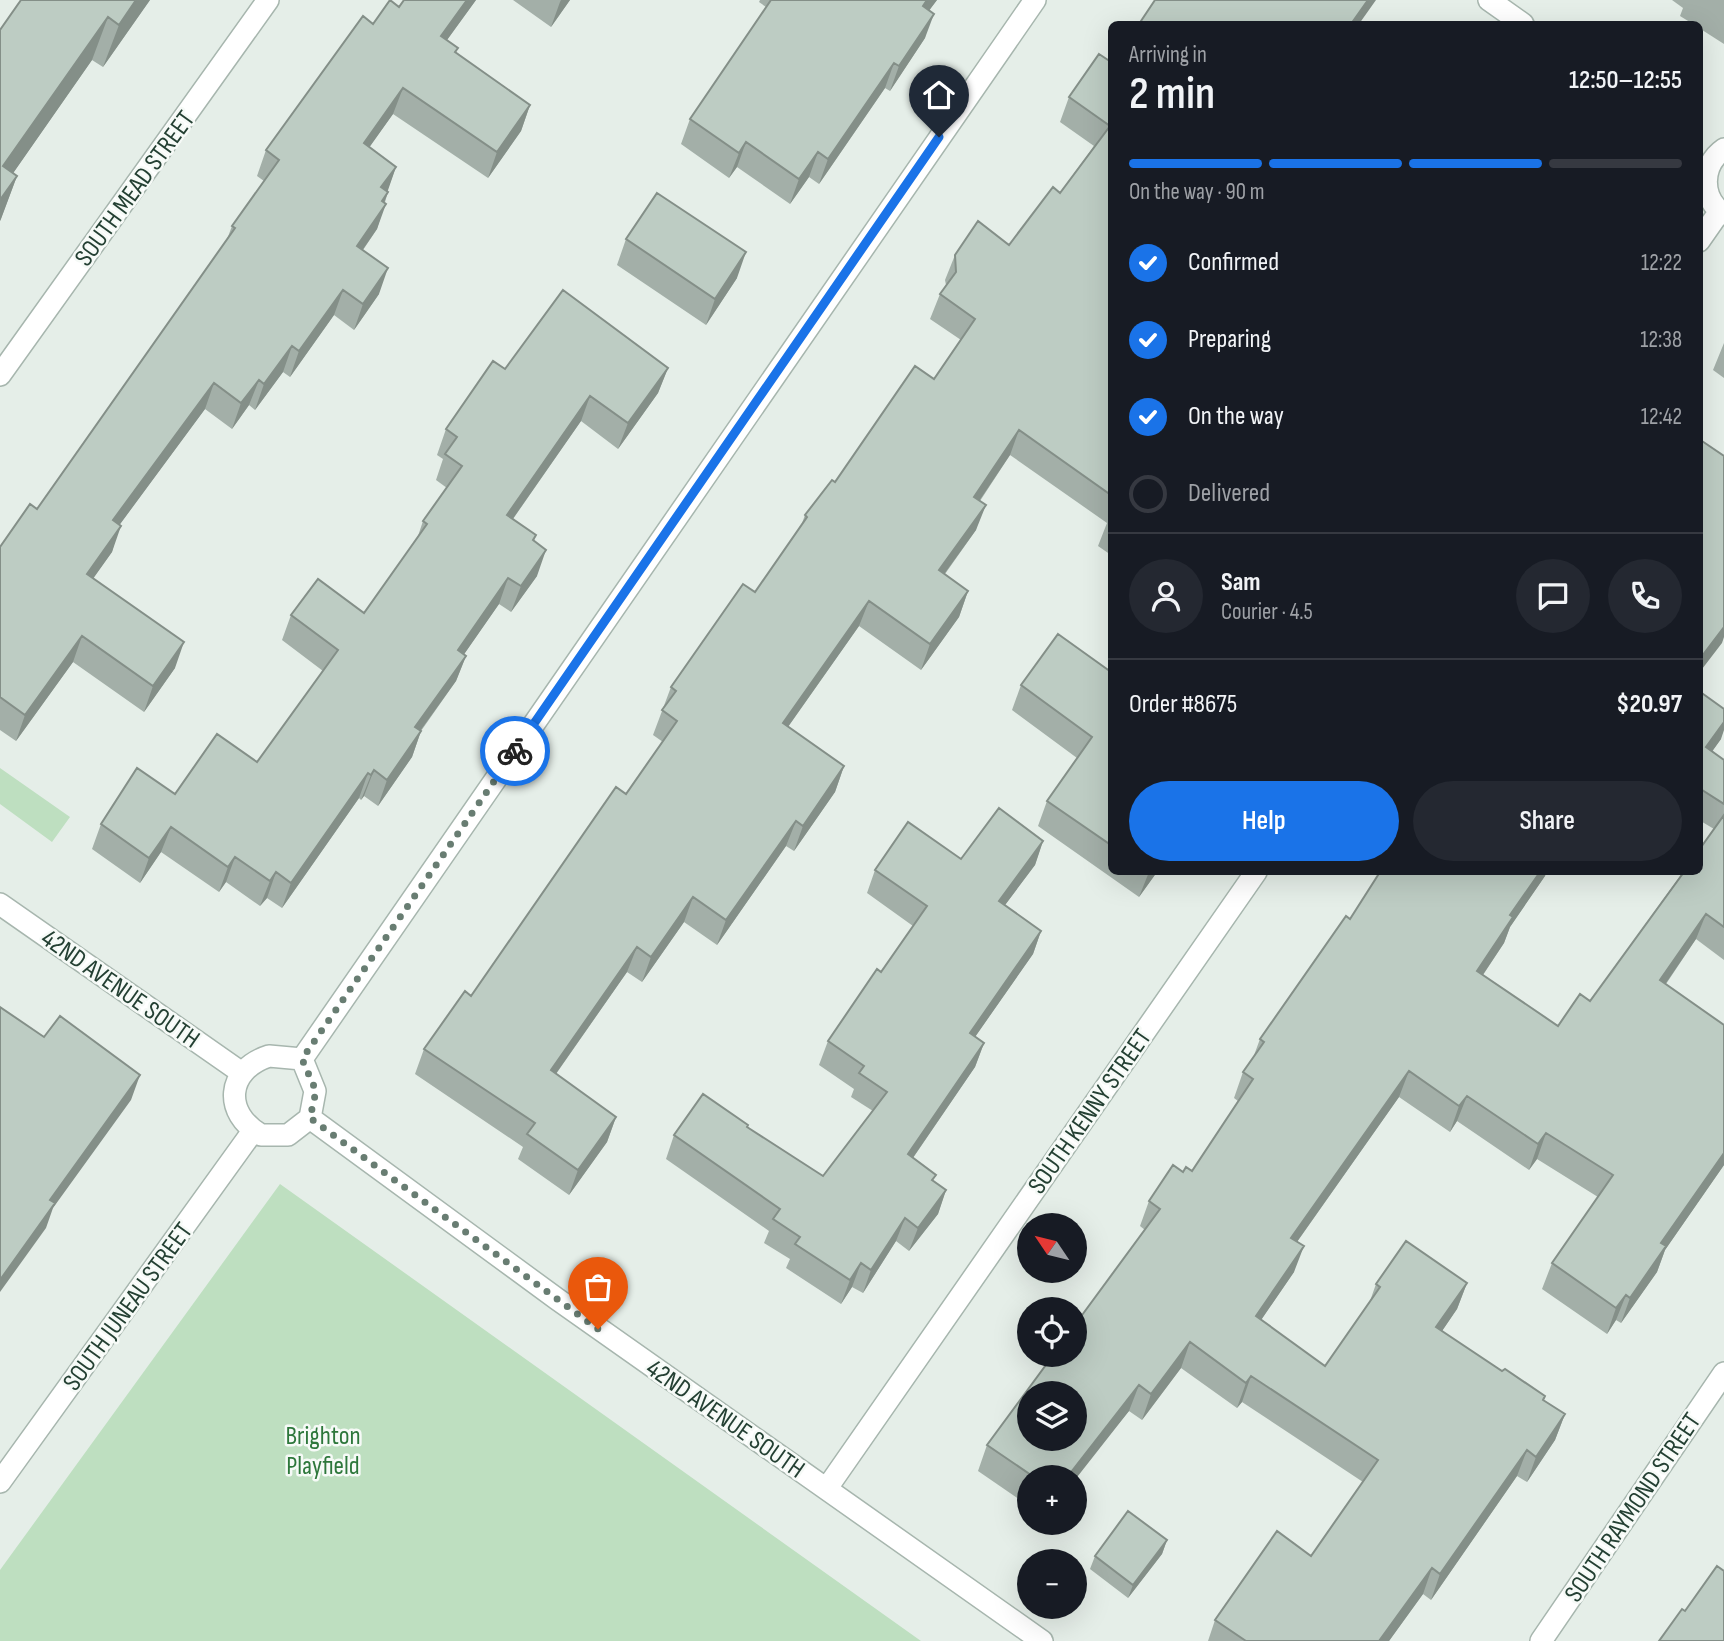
<!DOCTYPE html>
<meta charset="utf-8">
<style>
:root{--surface:#171b24;--page:#242831;--text:#f1f3f6;--muted:#9ea1a6;--line:#363941;--accent:#1a73e8}
body{margin:0;font-family:"Sofia Sans Condensed",sans-serif;background:var(--page);color:var(--text);height:100vh;display:flex;flex-direction:column;font-size:26px;white-space:nowrap}
*{box-sizing:border-box;margin:0}
p{font-size:23px;color:var(--muted)}
.icon{flex:none;width:38px;height:38px;fill:none;stroke:currentColor;stroke-width:2;stroke-linecap:round;stroke-linejoin:round}
.map{position:relative;flex:1;overflow:hidden}
.drawer{position:absolute;left:1108px;top:21px;width:595px;height:854px;display:flex;flex-direction:column;background:var(--surface);border-radius:10px;box-shadow:0 7px 28px #0002}
.drawer>*{flex:none}
.needle{width:46px;rotate:305deg}
.tools{position:absolute;left:1017px;top:1213px;display:grid;gap:14px}
.tools a{display:grid;place-items:center;width:70px;height:70px;border-radius:50%;background:var(--surface);box-shadow:0 7px 28px #0002;font-size:35px}
.pin{position:absolute;display:grid;place-items:center;width:60px;height:60px;color:#fff;margin:-72px -30px;border-radius:50% 50% 50% 0;rotate:-45deg;box-shadow:0 0 7px #0007}
.pin .icon{rotate:45deg}
.courier{position:absolute;display:grid;place-items:center;width:70px;height:70px;margin:-35px;border:5px solid #1a73e8;border-radius:50%;background:#fff;color:#222;box-shadow:0 2px 9px #0007}
.summary em{font-style:normal;font-weight:600}
.summary div{display:flex;flex-direction:column-reverse}
.summary{display:flex;align-items:center;justify-content:space-between;height:119px;padding:0 21px}
h1{font-size:46px;font-weight:600;line-height:52px}
.bar{display:grid;grid-template-columns:repeat(4,1fr);gap:10px 7px;align-content:center;height:84px;padding:0 21px}
.bar i{height:9px;border-radius:5px;background:var(--line)}
.bar .active{background:var(--accent)}
.bar p{grid-column:span 4}
.line{display:flex;align-items:center;gap:18px;padding:0 21px;border-top:2px solid var(--line)}
.line div{flex:1}
.round{display:grid;place-items:center;flex:none;width:74px;height:74px;border-radius:37px;background:var(--page)}
ol{padding:0 21px;list-style:none}
li{display:flex;align-items:center;gap:21px;height:77px}
li p{margin-inline-start:auto}
li .icon{padding:7px;border-radius:50%;background:var(--accent);color:#fff;stroke-width:4}
li:last-child{color:var(--muted)}
li i{width:38px;height:38px;border:4px solid var(--line);border-radius:50%}
.action{display:flex;gap:14px;margin-top:auto;padding:14px 21px}
.action a{flex:1;height:80px;border-radius:42px;background:var(--accent);color:#fff;font-size:28px;font-weight:600;line-height:80px;text-align:center}
.action a+a{background:var(--page);color:var(--text)}
.map>svg:first-child{display:block}
.green{fill:#bedfc0}
.lines{fill:none;stroke-linecap:round;stroke-linejoin:round}
.street-casing{stroke:#a7b6ae;stroke-width:24}
.street{stroke:#fff;stroke-width:21}
.wall{fill:#a3afa8}
.shaded-wall{fill:#848f88}
.building{fill:#bdccc3;stroke:#848f88;stroke-width:2;fill-rule:evenodd}
.done{stroke:#687d72;stroke-width:7;stroke-dasharray:0 12.6}
.route{stroke:#1a73e8;stroke-width:9}
.labels{text-anchor:middle;stroke-width:5;stroke-linejoin:round;paint-order:stroke}
.street-label{font-size:26px;fill:#244033;stroke:#f6faf7}
.park-label{font-size:26px;fill:#2d773b;stroke:#f6faf7}
</style>
<div class="map">
<svg width="1724" height="1641" viewBox="0 0 1724 1641">
<rect width="100%" height="100%" fill="#e5eee8"/>
<path class="green" d="M0,768l70,49 -18,25 -52,-38z
M280,1184l641,457h-921v-71z"/>
<g class="lines">
<defs>
<path id="street" d="M1489,0l34,24
M1724,149c-23,16 -24,49 0,65
M1699,241l21,-30
M0,375l268,-375
M0,904l242,169
M269,1056l33,3 13,32 -5,27 -22,17h-27c-38,-22 -35,-65 8,-79z
M302,1059l733,-1059
M310,1118l247,181 485,342
M0,1482l253,-351
M827,1488l429,-616
M1541,1641l183,-268"/>
</defs>
<use href="#street" class="street-casing"/>
<use href="#street" class="street"/>
</g>
<path class="wall" d="M150,0l-47,67 -11,-7 -79,113 4,3 -17,45v-191z
M404,0h72l-29,40 11,8 -2,5 74,52 -9,26 -33,47 -95,-64 -24,33 27,20 -9,24 1,1 -11,37 -14,21 16,44 -25,36 -20,-15 -44,62 -7,-5 -28,38 -6,-5 -17,24 -27,-20 -86,116 -7,27 -19,26 82,90 -31,44 -71,-50 -57,79 -16,-11v-183l37,-38 189,-267 6,-16 32,-45 -7,-5 9,-26 107,-126 26,-17z
M513,0h57l-19,27z
M760,0h177l-8,10 -4,28 -35,53 -5,-3 -66,96 -10,-7 -19,27 -53,-37 -8,11 -48,-34 9,-25 76,-112 -7,-5z
M1672,0h52v44l-25,-16v-4h-6l-13,-8 3,-8z
M1111,62v493l-13,-9 9,-23 -97,-68 -30,46 -4,29 -31,44 23,17 -9,26 -38,53 -62,-44 -71,101 56,39 -9,26 -41,59 -8,-5 -69,99 -33,-23 -42,60 -15,-10 -71,102 60,43 -9,25 -38,53 -51,-36 5,-12 -108,-73 9,-25 47,-53 155,-202 37,-52 -10,-7 18,-48 84,-95 46,-66 4,-11 30,-33 99,-103 27,-39 -31,-21 10,-25 6,-9 -1,-5 10,-25 54,-10 51,-52 34,-47 -34,-24 9,-25z
M626,239l111,39 -31,47 -89,-60z
M1724,343v35l-11,-8z
M668,368l-10,25 -40,56 -37,-28 -68,98 23,16 -2,6 3,35 -26,36 -12,-8 -35,50 2,2 -10,25 -35,50 -9,26 -34,49 -14,-10 -3,4 -2,-2 -77,110 -15,-10 -7,8 -34,-24 -7,10 -58,-40 -21,31 -48,-34 9,-25 156,-62 66,-91 -41,-31 9,-25 73,-2 53,-74 6,-18 24,-33 -11,-8 7,-21 -6,-4 9,-26 59,-60z
M1111,672v200h46l-18,25 -101,-71 9,-25 30,-43 -65,-48 9,-25z
M1699,691l22,48 -9,12 12,9v200l-28,-21 -30,45 58,181 -59,85 -8,22 -36,51 -5,-3 -9,14 -65,-45 10,-26 46,-66 -61,-38 -8,11 -72,-49 -7,11 -51,-35 -102,145 -3,30 -33,48 64,46 45,-65 6,-17 91,-1 -10,26 -15,22 60,40 43,25 -1,4 21,14 -10,26 -28,42 -10,-6 -86,124 -8,-6 -34,47h-181l7,-21 96,-64 52,-74 -121,-80 -5,6 -56,-40 -39,52 -13,-9 -55,66h-45v29l-51,-35 9,-26 158,-215 -5,-4 9,-25 34,-29 9,-1 46,-70 -4,-3 9,-26 10,-14 7,-19 90,-120 195,-43 -35,51 -6,16 -21,32 75,51 32,-25 124,-172 -15,-9z
M1043,841l-8,24 -30,40 36,26 -8,23 -58,83 9,6 -9,24 -62,91 23,17 -3,6 13,9 -8,24 -29,37 -13,-10 -33,52 -11,-6 -11,17 -55,-36 4,-9 -26,-16 5,-12 -103,-72 8,-24 74,-10 -1,2 76,49 50,-65 -22,-14 3,-8 -35,-24 9,-24 53,-69 32,-46 -46,-33 8,-23 86,-11z
M1167,1540l-5,14 -34,44 -38,-29 5,-13z"/>
<path class="shaded-wall" d="M136,0h14l-47,67 16,-42z
M467,0h9l-45,62 10,-26z
M561,0h9l-19,27 9,-25z
M927,0h10l-23,31 9,-25z
M1368,0h8l-17,24h-8z
M934,14l-9,24 -35,53 9,-25z
M108,17l-16,43 -92,132 3,-26z
M894,63l-9,25 -66,96 9,-25z
M403,88l-10,26 -39,55 10,-26z
M530,105l-9,26 -33,47 9,-26z
M746,142l-9,25 -8,11 10,-25z
M818,152l-9,25 -19,27 9,-25z
M396,167l-9,26 -6,-6z
M17,176l-16,43 -1,2v-21z
M388,192l-7,19 5,-7 -9,25 -29,42 9,-25 25,-45z
M746,252l-9,26 -31,47 9,-26z
M388,268l-9,26 -25,36 9,-26z
M343,290l-9,25 -44,62 9,-26z
M292,346l-9,26 -28,38 9,-26z
M668,368l-10,25 -40,56 10,-26z
M259,380l-10,25 -17,24 9,-26z
M214,383l-9,26 -101,137 9,-26z
M590,396l-9,25 -83,119 9,-25z
M1019,430l-9,25 -45,67 9,-25z
M986,505l-10,25 -47,65 10,-25z
M121,526l-9,26 -34,48 9,-26z
M546,550l-9,26 -26,36 10,-26z
M508,578l-9,26 -50,72 9,-26z
M968,591l-9,26 -38,53 9,-26z
M869,601l-10,25 -86,122 10,-25z
M1724,627v10l-2,6 -23,30v-13z
M82,636l-9,26 -57,79 9,-26z
M184,642l-9,26 -31,44 9,-26z
M466,656l-10,25 -51,71 10,-25z
M1724,722v8l-3,9 -22,31 7,-23z
M421,731l-9,26 -34,49 9,-26z
M844,766l-9,26 -41,59 9,-25z
M374,770l-10,26 -3,4 10,-25z
M368,773l-9,25 -77,110 9,-25z
M796,821l-10,25 -69,99 9,-25z
M171,827l-10,25 -21,31 9,-25z
M1043,841l-8,24 -45,60 9,-24z
M235,857l-9,25 -7,10 9,-25z
M276,872l-9,26 -7,8 10,-25z
M1149,872h8l-18,25z
M1540,872h7l-2,4 -35,51 -6,16 -36,54 9,-26 33,-56z
M693,897l-9,25 -42,60 9,-25z
M1706,914l-10,25 -45,66 9,-25z
M1041,931l-8,23 -72,103 9,-24z
M637,947l-10,25 -86,123 10,-25z
M984,1043l-9,24 -76,111 9,-24z
M1409,1071l-10,26 -117,166 9,-25z
M140,1075l-9,25 -78,108 -7,20 -46,64v-12l50,-80z
M1467,1096l-10,25 -7,11 9,-26z
M616,1117l-9,25 -38,53 9,-25z
M1546,1133l-9,26 -8,11 9,-26z
M1724,1153v12l-59,85 -8,22 -36,51 9,-25 31,-55z
M946,1190l-8,24 -29,37 9,-23z
M905,1218l-9,23 -33,52 8,-23z
M1304,1246l-10,26 -48,70 10,-26z
M861,1263l-9,24 -11,17 9,-24z
M1467,1283l-10,26 -30,44 9,-26z
M1626,1295l-10,25 -9,14 9,-26z
M1190,1342l-9,26 -39,52 9,-26z
M1251,1376l-9,26 -5,6 9,-25z
M1139,1385l-10,26 -55,70v-4h-7z
M1565,1414l-10,26 -28,42 9,-25z
M1527,1450l-10,26 -86,124 9,-26z
M1167,1540l-5,14 -34,44 5,-13z
M1432,1568l-9,26 -34,47h-10z"/>
<path class="building" d="M21,0h115l-17,25 -11,-8 -105,149 14,10 -17,24v-170z
M390,0l9,7 5,-7h63l-26,36 17,12 -3,4 75,53 -33,47 -94,-64 -39,55 32,24 -15,20 7,5 -6,9 4,3 -29,42 31,22 -25,36 -20,-14 -44,61 -7,-5 -28,38 -5,-4 -18,23 -27,-20 -101,137 8,6 -34,48 97,68 -31,44 -71,-50 -57,79 -25,-18v-150l30,-43 7,5 198,-281 -3,-2 47,-66 -13,-10 97,-134 10,8z
M771,0h156l-4,6 11,8 -35,52 -5,-3 -66,96 -10,-7 -19,27 -53,-37 -7,11 -49,-34z
M1155,0h213l-17,24h-212z
M1099,54l12,8v433l-92,-65 -45,67 12,8 -47,65 29,21 -38,53 -61,-43 -86,122 61,43 -41,60 -7,-5 -70,99 -33,-23 -42,60 -14,-10 -86,123 65,47 -38,53 -51,-36 8,-11 -111,-74 41,-58 6,5 145,-209 10,7 51,-73 -15,-11 14,-19 -5,-4 72,-103 12,8 52,-75 -2,-2 27,-35 3,2 80,-116 19,13 41,-60 -35,-25 16,-22 -1,-17 23,-34 31,24 44,-58 7,6 50,-67 -41,-29z
M657,193l89,59 -31,47 -89,-60z
M563,290l105,78 -40,55 -38,-27 -83,119 29,20 -3,5 13,10 -25,36 -13,-8 -50,72 8,6 -51,71 6,4 -34,49 -13,-10 -3,5 -3,-2 -77,110 -15,-11 -6,9 -35,-24 -7,10 -57,-40 -22,31 -48,-34 36,-56 38,26 42,-60 40,28 81,-112 -47,-35 27,-36 46,34 63,-89 -4,-3 39,-55 -17,-12 12,-17 -11,-8 47,-68 12,8z
M1699,439l25,17v171l-25,33z
M1058,634l53,38v173l-64,-44 45,-64 -71,-52z
M1699,691l25,18v13l-18,25 18,13v44l-25,-16z
M999,808l44,33 -44,60 42,30 -71,102 14,10 -76,111 28,21 -4,5 14,10 -28,38 -13,-10 -34,52 -10,-7 -11,17 -55,-36 5,-7 -27,-18 7,-10 -106,-74 29,-41 45,31 -1,2 76,49 64,-84 -28,-19 5,-7 -36,-25 49,-72 4,3 46,-66 -52,-36 33,-48 53,37z
M1724,815v112l-18,-13 -46,66 64,45v128l-63,90 5,3 -36,52 -4,-3 -10,13 -64,-45 61,-88 -67,-42 -8,11 -71,-48 -8,10 -50,-35 -118,167 13,8 -48,70 69,50 55,-79 -4,-3 30,-43 61,42 -31,44 66,44 3,-2 40,27 -2,4 22,14 -29,43 -9,-7 -87,124 -8,-6 -53,73h-133l-31,-21 62,-89 34,25 67,-96 -127,-84 -5,7 -56,-41 -39,52 -12,-9 -71,91 -15,-9 -6,10h-13l-47,-32 67,-91h20v-28l86,-117 -11,-8 24,-36 10,7 3,-5 6,4 61,-92 -10,-7 21,-30 -4,-3 86,-123 4,3 30,-47h160l-30,43 3,2 -36,54 81,55 22,-32 10,7 94,-129h15v-22zM1029,1393h45v45h-45z
M0,1007l44,30 16,-21 80,59 -90,125 5,3 -55,77z
M1128,1511l39,29 -34,45 -38,-29z
M1717,1566l7,5v70h-65l23,-32 3,2z"/>
<g class="lines">
<path class="done" d="M515,751l-213,308 14,32 -6,27 288,211"/>
<path class="route" d="M515,751l424,-614"/>
</g>
<g class="labels">
<g class="street-label">
<text transform="translate(134 188) rotate(-54)" y="9">SOUTH MEAD STREET</text>
<text transform="translate(121 988) rotate(35)" y="9">42ND AVENUE SOUTH</text>
<text transform="translate(1089 1111) rotate(-55)" y="9">SOUTH KENNY STREET</text>
<text transform="translate(127 1306) rotate(-54)" y="9">SOUTH JUNEAU STREET</text>
<text transform="translate(726 1418) rotate(35)" y="9">42ND AVENUE SOUTH</text>
<text transform="translate(1632 1507) rotate(-56)" y="9">SOUTH RAYMOND STREET</text>
</g>
<g class="park-label">
<text x="323" y="1444">Brighton<tspan x="323" dy="30">Playfield</tspan></text>
</g>
</g>
</svg>
<div class="tools">
<a><svg class="needle" viewBox="-14 -14 28 28"><path d="M0-13l5 13h-10z" fill="#e53935"/><path d="M0 13l5-13h-10z" fill="#9ea1a6"/></svg></a>
<a><svg class="icon" aria-label="locate" viewBox="0 0 24 24"><circle cx="12" cy="12" r="6"/><path d="M12 2v4M12 18v4M2 12h4M18 12h4"/></svg></a>
<a><svg class="icon" aria-label="layers" viewBox="0 0 24 24"><path d="M12 4l9 5-9 5-9-5zM3 14l9 5 9-5"/></svg></a>
<a>+</a>
<a>−</a>
</div>
<div class="pin" style="left:598px;top:1329px;background:#ea580c"><svg class="icon" aria-label="bag" viewBox="0 0 24 24"><path d="M5 8h14l-1 12H6zM9 8a3 3 0 0 1 6 0"/></svg></div>
<div class="pin" style="left:939px;top:137px;background:#1f2937"><svg class="icon" aria-label="home" viewBox="0 0 24 24"><path d="M3 11l9-7 9 7M6 9v11h12V9"/></svg></div>
<div class="courier" style="left:515px;top:751px"><svg class="icon" aria-label="bike" viewBox="0 0 24 24"><circle cx="6" cy="16" r="4"/><circle cx="18" cy="16" r="4"/><path d="M6 16l4-8h5l3 8M10 8l3 8H6M13 5h3"/></svg></div>
<section class="drawer">
<div class="summary"><div><h1>2 min</h1><p>Arriving in</p></div><em>12:50–12:55</em></div>
<div class="bar"><i class="active"></i><i class="active"></i><i class="active"></i><i></i><p>On the way · 90 m</p></div>
<ol>
<li><svg class="icon" aria-label="check" viewBox="0 0 24 24"><path d="M5 12l5 5 9-10"/></svg>Confirmed<p>12:22</p></li>
<li><svg class="icon" aria-label="check" viewBox="0 0 24 24"><path d="M5 12l5 5 9-10"/></svg>Preparing<p>12:38</p></li>
<li><svg class="icon" aria-label="check" viewBox="0 0 24 24"><path d="M5 12l5 5 9-10"/></svg>On the way<p>12:42</p></li>
<li><i></i>Delivered</li>
</ol>
<div class="line" style="height:126px"><a class="round"><svg class="icon" aria-label="person" viewBox="0 0 24 24"><circle cx="12" cy="8" r="4"/><path d="M4 21q1-7 8-7t8 7"/></svg></a><div><b>Sam</b><p>Courier · 4.5</p></div><a class="round"><svg class="icon" aria-label="chat" viewBox="0 0 24 24"><path d="M4 5h16v11H9l-5 4z"/></svg></a><a class="round"><svg class="icon" aria-label="phone" viewBox="0 0 24 24"><path d="M5 4h4l2 5-3 2q2 4 5 5l2-3 5 2v4C11 20 4 13 5 4z"/></svg></a></div>
<div class="line" style="height:91px"><div>Order #8675</div><b>$20.97</b></div>
<div class="action"><a>Help</a><a>Share</a></div>
</section>
</div>
